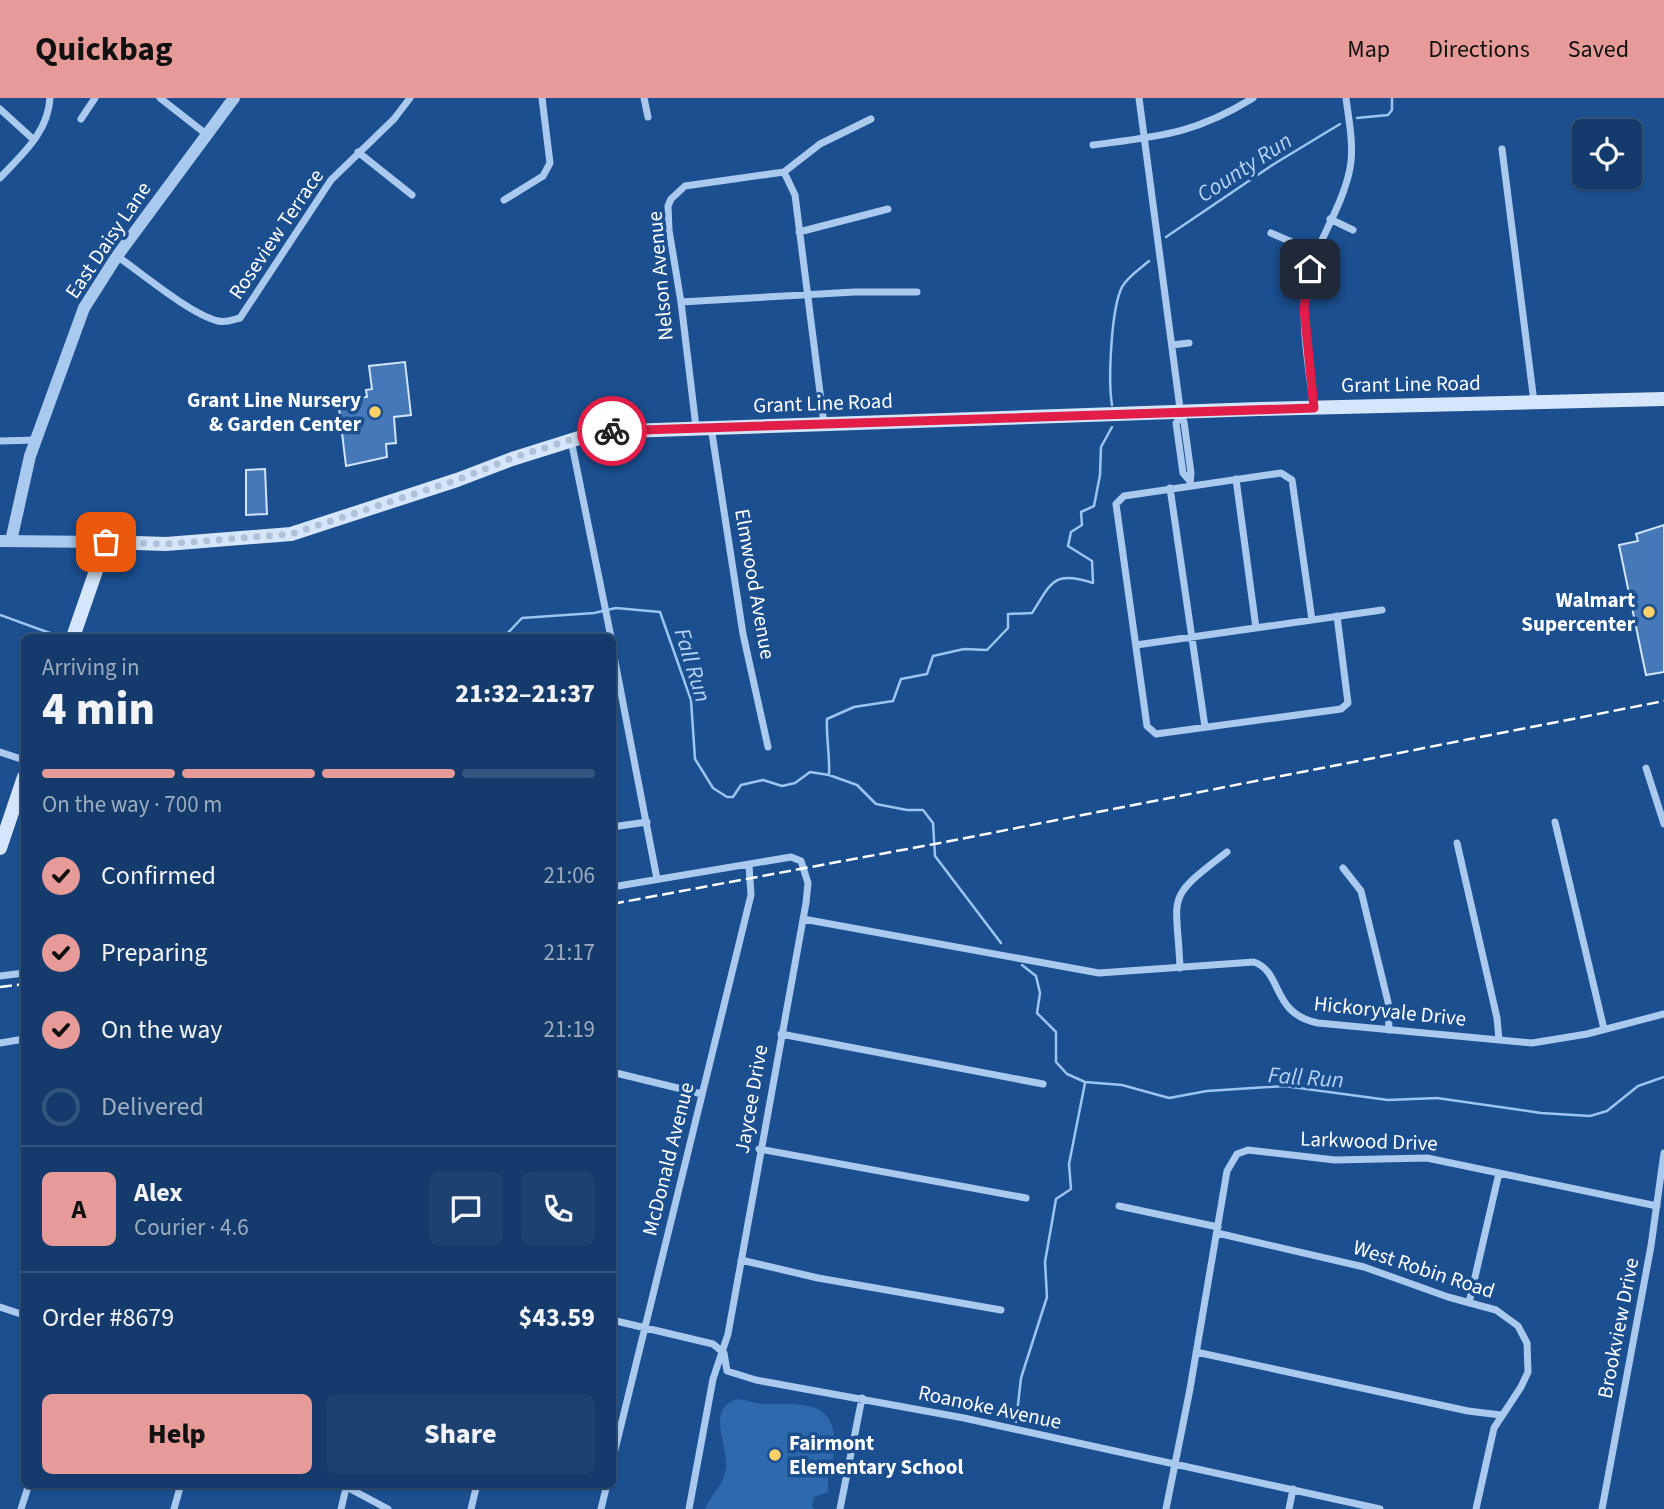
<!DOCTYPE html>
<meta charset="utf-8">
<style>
:root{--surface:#143b6b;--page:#1d4271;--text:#f1f3f6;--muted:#9dadc1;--line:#33557e;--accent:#e69b98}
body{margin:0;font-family:"Source Sans 3",sans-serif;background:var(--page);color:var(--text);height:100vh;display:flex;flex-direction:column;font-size:26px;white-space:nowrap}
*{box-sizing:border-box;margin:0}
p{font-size:23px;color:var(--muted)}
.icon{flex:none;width:38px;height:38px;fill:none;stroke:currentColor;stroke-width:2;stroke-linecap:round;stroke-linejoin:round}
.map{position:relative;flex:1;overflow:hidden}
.side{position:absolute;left:21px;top:536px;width:595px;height:854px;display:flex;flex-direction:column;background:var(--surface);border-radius:10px;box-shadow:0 2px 5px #0004,0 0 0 2px var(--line)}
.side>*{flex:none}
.controls{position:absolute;left:1572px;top:21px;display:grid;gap:14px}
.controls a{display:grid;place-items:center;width:70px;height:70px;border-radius:10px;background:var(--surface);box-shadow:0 2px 5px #0004,0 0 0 2px var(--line);font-size:35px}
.pin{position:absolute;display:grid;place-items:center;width:60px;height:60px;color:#fff;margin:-30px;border-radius:14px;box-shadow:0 4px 10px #0006}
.courier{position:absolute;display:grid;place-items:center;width:70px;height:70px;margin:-35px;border:5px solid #e11d48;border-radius:50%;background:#fff;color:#222;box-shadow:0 2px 9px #0007}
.summary em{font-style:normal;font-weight:800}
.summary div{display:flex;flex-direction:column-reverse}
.summary{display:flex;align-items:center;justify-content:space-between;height:119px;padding:0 21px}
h1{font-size:46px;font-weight:800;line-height:52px}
.bar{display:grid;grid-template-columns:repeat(4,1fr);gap:10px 7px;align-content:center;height:84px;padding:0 21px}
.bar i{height:9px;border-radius:5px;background:var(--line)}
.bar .selected{background:var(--accent)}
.bar p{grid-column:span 4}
.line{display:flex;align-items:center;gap:18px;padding:0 21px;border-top:2px solid var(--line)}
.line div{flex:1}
.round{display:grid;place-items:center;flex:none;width:74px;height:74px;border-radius:10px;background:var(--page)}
ol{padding:0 21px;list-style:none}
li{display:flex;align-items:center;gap:21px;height:77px}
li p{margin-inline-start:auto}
li .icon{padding:7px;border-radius:50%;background:var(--accent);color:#111;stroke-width:4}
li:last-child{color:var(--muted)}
li i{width:38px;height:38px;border:4px solid var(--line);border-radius:50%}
.button{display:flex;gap:14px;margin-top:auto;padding:14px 21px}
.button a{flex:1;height:80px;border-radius:10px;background:var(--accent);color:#111;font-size:28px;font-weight:800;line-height:80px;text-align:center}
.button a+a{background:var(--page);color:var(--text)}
header{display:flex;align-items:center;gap:42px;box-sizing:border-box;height:98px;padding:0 35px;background:var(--accent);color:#111}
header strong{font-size:33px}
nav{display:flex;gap:38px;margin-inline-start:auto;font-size:24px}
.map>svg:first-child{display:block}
.green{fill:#2e69ad}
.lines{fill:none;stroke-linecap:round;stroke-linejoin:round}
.stream{stroke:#9cc4f0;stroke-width:2.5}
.building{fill:#4478b7;stroke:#cfe3fa;stroke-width:2}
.minor{stroke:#a9c9ee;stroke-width:7}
.tertiary{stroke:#a9c9ee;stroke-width:12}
.secondary{stroke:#d6e6fa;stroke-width:14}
.rail{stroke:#fff;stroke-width:2.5;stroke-dasharray:12 5;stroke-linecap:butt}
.done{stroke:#afc1d8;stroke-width:7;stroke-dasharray:0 12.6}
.route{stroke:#e11d48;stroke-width:9}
.poi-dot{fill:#ffd166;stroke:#1b4f8f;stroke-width:2.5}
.labels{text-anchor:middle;stroke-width:7;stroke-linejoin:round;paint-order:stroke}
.street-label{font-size:21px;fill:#fff;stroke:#1b4f8f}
.poi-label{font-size:21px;font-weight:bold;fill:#fff;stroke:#1b4f8f;text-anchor:end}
.water-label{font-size:23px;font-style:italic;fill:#b5d3f5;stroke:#1b4f8f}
</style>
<header>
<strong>Quickbag</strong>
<nav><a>Map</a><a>Directions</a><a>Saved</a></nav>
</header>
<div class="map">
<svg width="1664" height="1411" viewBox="0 0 1664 1411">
<rect width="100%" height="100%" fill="#1b4f8f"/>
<path class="green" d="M737,1301c9,1 17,4 26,5 35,2 71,-8 72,41 0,18 -10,23 -6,47l-15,5 -2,9 3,3h-110c5,-13 16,-22 20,-35 7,-24 -22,-64 12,-75z"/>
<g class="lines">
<path class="stream" d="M1357,20l31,-3 4,-5v-12
M1166,139l108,-73 66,-40
M1112,307c-4,-24 -1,-96 10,-118 5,-10 19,-19 27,-26
M0,517l61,22
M504,539l18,-19 72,-5 22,-5 44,4 31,88 4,59 18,29 14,9h6l8,-12 22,-5 19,6 13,-3 15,-11 19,3 28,10 19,19 31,6h16l10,13 2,33 66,87
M829,677c1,-20 -3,-38 -2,-56l27,-12 39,-6 8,-22 26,-5 6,-18 31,-7 23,1 21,-22v-14l24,-1c20,-31 21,-43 61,-30l-1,-22 -24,-15 3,-14 11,-7 -1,-13 13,-6 6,-31 1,-28 11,-20
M1022,867l14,11 4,17 -3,20 19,19v30l11,12 18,8 37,3 47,13 38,-7 77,-5 104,14 49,-2 104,15 49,3 17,-5 31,-25 26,-9
M1016,1324l5,-44 26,-81 -2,-35 11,-63 15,-10 -2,-25 16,-81"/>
</g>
<path class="building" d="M405,264l6,53 -17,2 2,26 -10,1 1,13 -41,9 -7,-58h5l-1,-8 24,-3 -1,-7 6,-1 -3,-23z
M265,371l2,45 -21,1v-45z
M1664,427v147l-18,3 -27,-130 19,-4 -2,-7z"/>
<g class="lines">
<path class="minor" d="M160,0l46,36
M644,0l4,19
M1139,0l42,318 3,6 7,51 -1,12
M0,11l34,31
M81,21l14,-21
M1093,47c67,-9 102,-11 160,-47
M1502,51l32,253
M358,54l54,43
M784,74l11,23 29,229
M0,80c22,-24 48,-45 50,-80
M504,102l39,-24 7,-13 -8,-65
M1330,121l23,11
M799,134l89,-23
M1271,135l44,19
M117,158c26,18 73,58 101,65 8,2 14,-1 22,-3l91,-138 63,-61 16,-21
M681,204l174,-10h62
M1172,247l17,-2
M1314,310c-5,-34 -14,-92 -8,-124 9,-40 34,-72 43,-111 6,-24 0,-51 -3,-75
M1181,318l-5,7 7,50 6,7
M696,329l-15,-125 -12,-72 -1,-24 3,-7 14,-13 99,-14 36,-28 51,-25
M711,329l32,207 25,113
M571,342l40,197
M0,343l36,-1
M1236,381l20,149
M1170,390l35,239
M1312,522l-20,-140 -11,-7 -157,23 -8,8 31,222 9,8 185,-25 7,-6 -11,-87
M1136,547l246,-35
M612,548l45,233
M0,654l24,8
M1646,670l18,56
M1555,724l49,207
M612,729l35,-5
M1457,745l40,175 2,22
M1343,770l18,23 27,111 1,28
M612,789l179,-30 10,4 7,22 -2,20 -78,431 -15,45 -24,130
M803,821l296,54 155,-11c29,10 17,52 64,61l214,20 55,-9 77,-20
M1180,870c-3,-75 -17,-67 47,-116
M0,878l24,-3
M781,936l262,50
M0,945l24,-4
M612,974l90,22
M759,1051l267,49
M1119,1108l99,21
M1217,1135l147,34 84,30 48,13 22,16 9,17 1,29 -7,15 -27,41 -18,81
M741,1162l77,18 183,32
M1469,1205l30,-130
M0,1209l24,8
M612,1222l101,24 11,9 3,18 29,9 208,38 416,91
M1196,1254l272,59 33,4
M612,1364l139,-567 -2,-30
M341,1386l47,25
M21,1411l8,-25
M174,1411l7,-25
M341,1411l6,-25
M471,1411l6,-25
M601,1411l6,-25
M840,1411l22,-111
M1166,1411l24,-120 37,-218 10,-17 11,-4 87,10 92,-2 230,48
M1289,1411l4,-20
M1602,1411l49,-263 13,-93"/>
<path class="tertiary" d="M0,443l106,1
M11,443l19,-85 54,-148 33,-52 117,-158"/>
<path class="secondary" d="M73,539l33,-95 60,2 125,-10 166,-54 55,-21 86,-27 661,-23 405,-10
M0,750l24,-71"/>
<path class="rail" d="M612,806l333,-62 719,-141
M0,889l24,-3"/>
</g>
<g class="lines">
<path class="done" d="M106,444l60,2 125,-10 166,-54 55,-22 70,-22 30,-5"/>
<path class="route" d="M612,333l702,-23 -10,-100 6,-39"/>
</g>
<g class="poi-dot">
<circle cx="375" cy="314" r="7"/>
<circle cx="1649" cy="514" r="7"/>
<circle cx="775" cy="1357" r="7"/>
</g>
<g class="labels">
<g class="street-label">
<text transform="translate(276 136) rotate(-56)" y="7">Roseview Terrace</text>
<text transform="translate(108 142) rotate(-56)" y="7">East Daisy Lane</text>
<text transform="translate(660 178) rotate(-95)" y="7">Nelson Avenue</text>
<text transform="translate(1411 286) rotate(-1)" y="7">Grant Line Road</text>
<text transform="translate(823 305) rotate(-2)" y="7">Grant Line Road</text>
<text transform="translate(755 486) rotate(80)" y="7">Elmwood Avenue</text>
<text transform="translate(1390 913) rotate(6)" y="7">Hickoryvale Drive</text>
<text transform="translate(751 1001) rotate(-80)" y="7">Jaycee Drive</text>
<text transform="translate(1369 1043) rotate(2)" y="7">Larkwood Drive</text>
<text transform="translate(668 1061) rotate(-76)" y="7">McDonald Avenue</text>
<text transform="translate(1424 1171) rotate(18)" y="7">West Robin Road</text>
<text transform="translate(1618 1230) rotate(-79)" y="7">Brookview Drive</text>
<text transform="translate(990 1309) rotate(12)" y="7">Roanoke Avenue</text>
</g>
<g class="poi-label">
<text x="361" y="309">Grant Line Nursery<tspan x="361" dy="24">&amp; Garden Center</tspan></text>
<text x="1635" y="509">Walmart<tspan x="1635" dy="24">Supercenter</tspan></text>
<text x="789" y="1352" text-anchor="start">Fairmont<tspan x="789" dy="24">Elementary School</tspan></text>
</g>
<g class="water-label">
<text transform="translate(1244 69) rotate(-33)" y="8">County Run</text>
<text transform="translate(693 567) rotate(73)" y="8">Fall Run</text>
<text transform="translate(1306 979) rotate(4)" y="8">Fall Run</text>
</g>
</g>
</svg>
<div class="controls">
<a><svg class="icon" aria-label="locate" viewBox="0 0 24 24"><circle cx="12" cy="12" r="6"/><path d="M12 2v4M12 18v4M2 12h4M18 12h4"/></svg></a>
</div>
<div class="pin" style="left:106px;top:444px;background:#ea580c"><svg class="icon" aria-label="bag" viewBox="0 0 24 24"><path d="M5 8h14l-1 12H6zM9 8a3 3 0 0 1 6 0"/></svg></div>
<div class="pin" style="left:1310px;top:171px;background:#1f2937"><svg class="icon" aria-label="home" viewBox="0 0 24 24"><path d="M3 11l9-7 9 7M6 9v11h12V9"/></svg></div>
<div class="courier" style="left:612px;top:333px"><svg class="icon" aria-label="bike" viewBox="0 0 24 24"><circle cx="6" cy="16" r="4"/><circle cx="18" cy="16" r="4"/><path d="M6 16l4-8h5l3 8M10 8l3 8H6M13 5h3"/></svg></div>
<section class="side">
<div class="summary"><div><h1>4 min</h1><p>Arriving in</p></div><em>21:32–21:37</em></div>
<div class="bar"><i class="selected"></i><i class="selected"></i><i class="selected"></i><i></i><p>On the way · 700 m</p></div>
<ol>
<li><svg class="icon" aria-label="check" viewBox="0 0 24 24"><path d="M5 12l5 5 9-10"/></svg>Confirmed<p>21:06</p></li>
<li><svg class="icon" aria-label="check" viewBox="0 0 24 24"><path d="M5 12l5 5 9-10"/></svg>Preparing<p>21:17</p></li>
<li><svg class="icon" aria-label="check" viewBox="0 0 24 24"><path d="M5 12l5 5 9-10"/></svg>On the way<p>21:19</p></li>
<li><i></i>Delivered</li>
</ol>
<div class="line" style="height:126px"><b class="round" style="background:var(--accent);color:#111">A</b><div><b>Alex</b><p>Courier · 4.6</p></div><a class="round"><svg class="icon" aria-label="chat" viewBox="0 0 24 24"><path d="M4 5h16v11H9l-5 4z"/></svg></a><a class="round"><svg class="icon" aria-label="phone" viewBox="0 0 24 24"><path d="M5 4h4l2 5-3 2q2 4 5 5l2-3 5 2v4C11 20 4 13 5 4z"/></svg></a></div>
<div class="line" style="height:91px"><div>Order #8679</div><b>$43.59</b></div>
<div class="button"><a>Help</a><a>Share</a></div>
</section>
</div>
